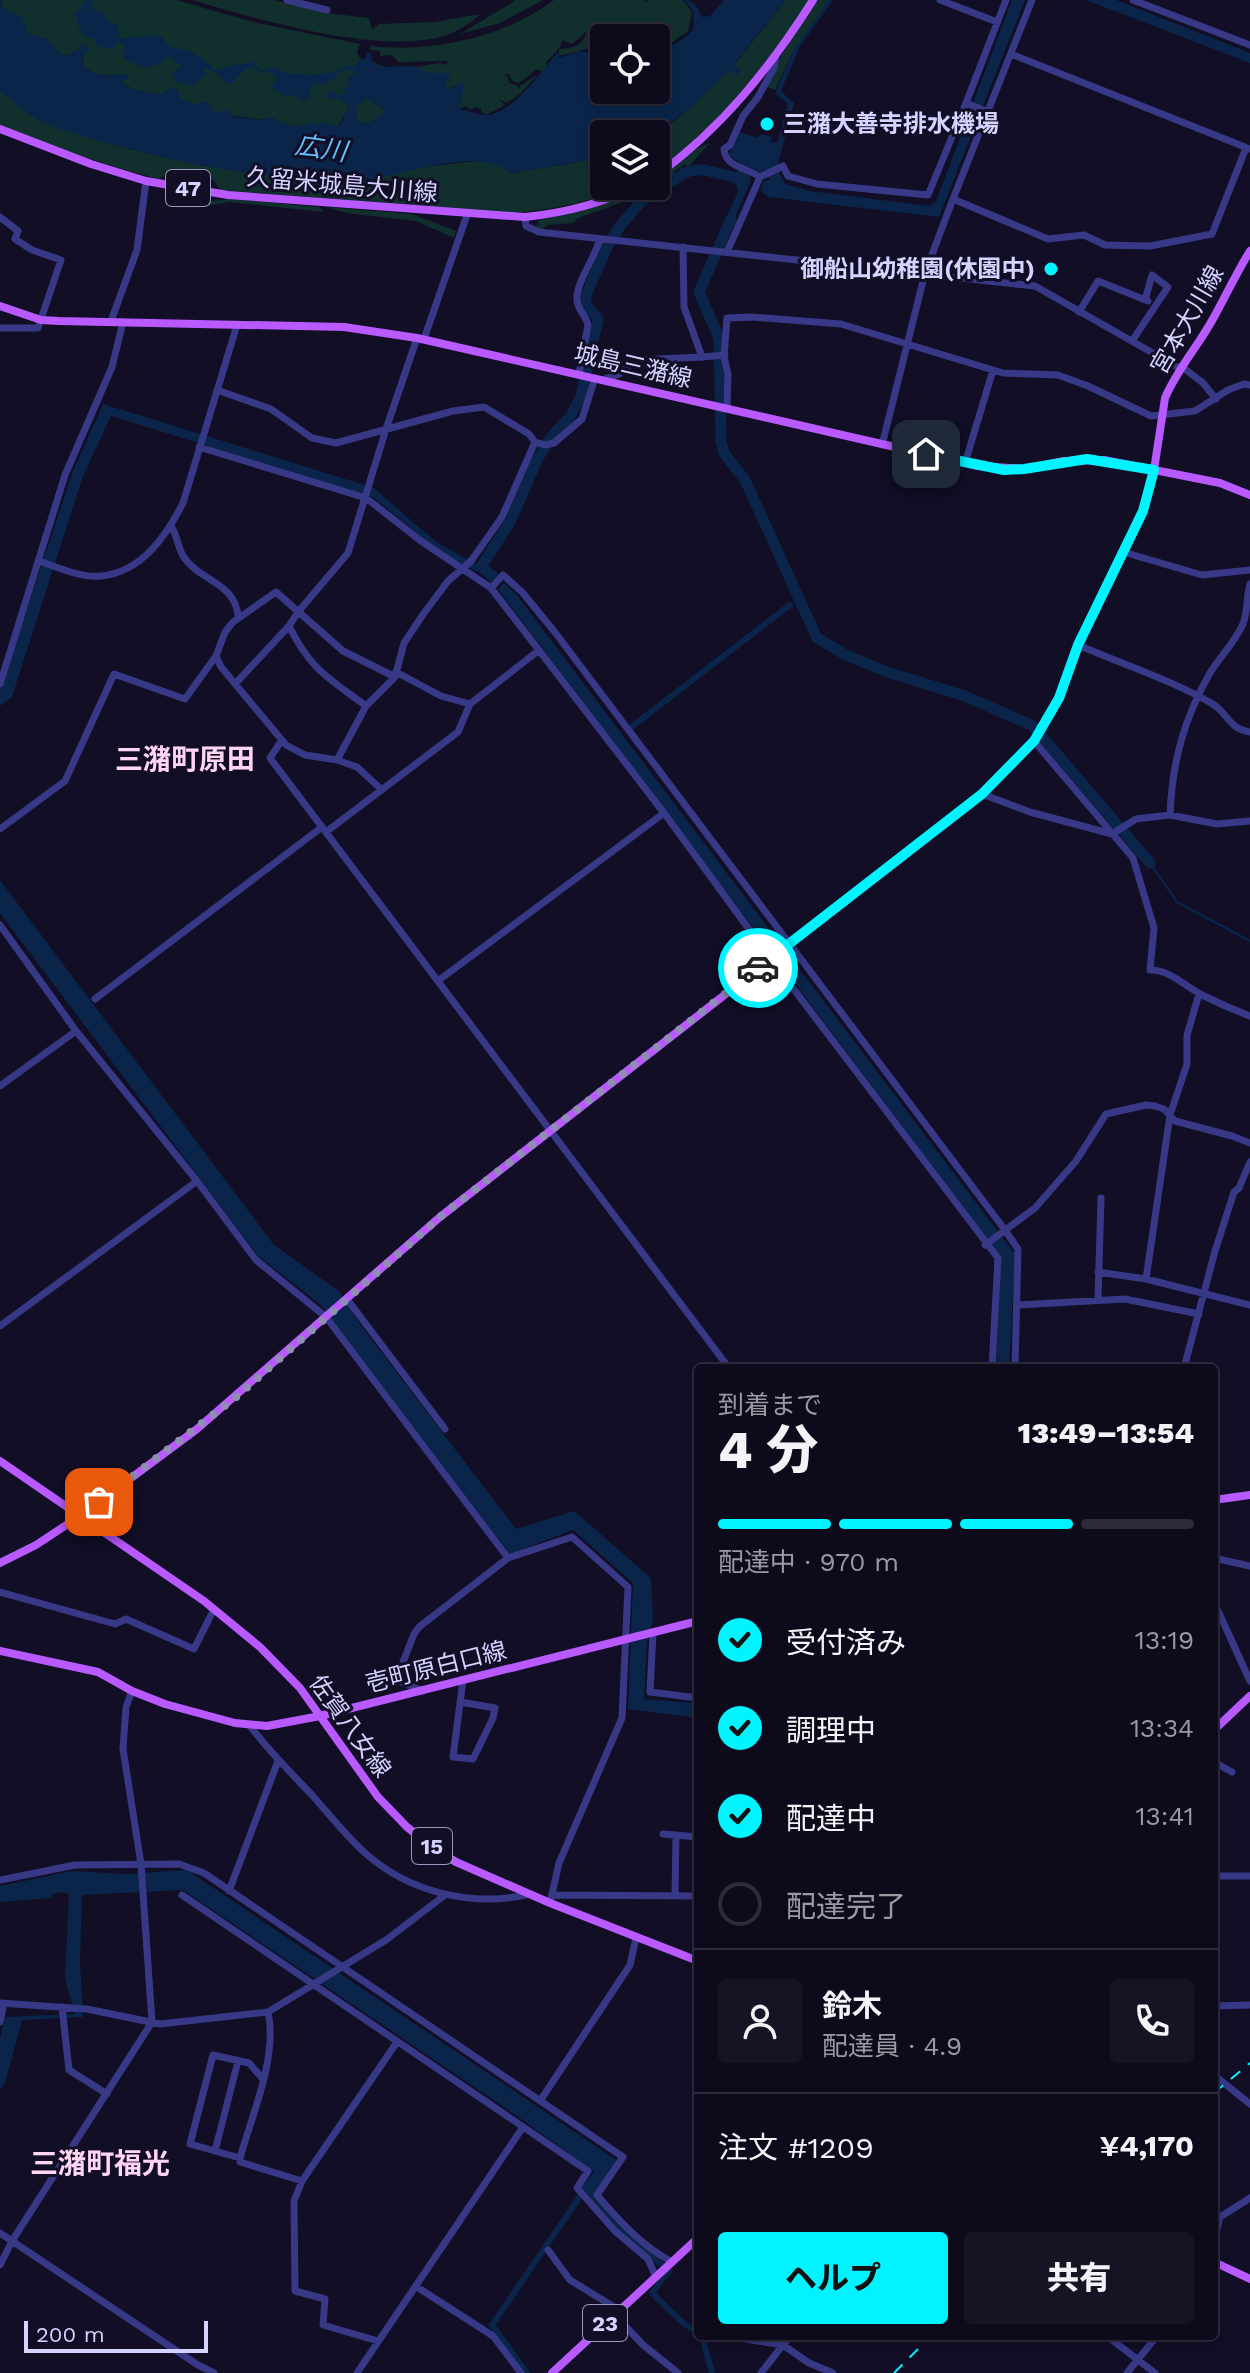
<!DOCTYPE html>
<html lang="ja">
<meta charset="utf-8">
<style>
:root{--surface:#0d0a1c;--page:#161325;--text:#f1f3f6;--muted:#9a9aa3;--line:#2d2b3b;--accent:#00f3fe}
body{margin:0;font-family:"Work Sans","Noto Sans JP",sans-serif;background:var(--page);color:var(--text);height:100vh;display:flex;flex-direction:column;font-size:30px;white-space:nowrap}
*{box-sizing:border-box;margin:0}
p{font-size:26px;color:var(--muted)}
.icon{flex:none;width:44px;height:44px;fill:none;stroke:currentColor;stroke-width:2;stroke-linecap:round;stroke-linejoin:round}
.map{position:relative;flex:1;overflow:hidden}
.panel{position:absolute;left:694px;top:1364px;width:524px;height:976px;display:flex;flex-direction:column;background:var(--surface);border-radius:8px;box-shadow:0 4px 12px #0003,0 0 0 2px var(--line)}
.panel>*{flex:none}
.tools{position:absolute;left:590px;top:24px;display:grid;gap:16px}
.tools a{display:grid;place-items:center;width:80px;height:80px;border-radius:8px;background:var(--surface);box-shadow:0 4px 12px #0003,0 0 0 2px var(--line);font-size:40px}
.scale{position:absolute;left:24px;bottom:20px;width:184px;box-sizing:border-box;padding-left:8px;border:4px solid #d5d3ff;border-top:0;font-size:22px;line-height:28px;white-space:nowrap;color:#d5d3ff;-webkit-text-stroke:6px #110e26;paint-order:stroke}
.pin{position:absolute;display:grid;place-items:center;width:68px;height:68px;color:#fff;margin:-34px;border-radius:16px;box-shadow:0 4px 12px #0006}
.courier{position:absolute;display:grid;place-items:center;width:80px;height:80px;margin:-40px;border:6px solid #00f3fe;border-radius:50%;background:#fff;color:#222;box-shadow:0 2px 10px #0007}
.summary em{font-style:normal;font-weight:800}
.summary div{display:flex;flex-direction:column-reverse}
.summary{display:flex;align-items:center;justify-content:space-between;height:136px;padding:0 24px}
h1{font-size:52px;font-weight:800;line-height:60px}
.bar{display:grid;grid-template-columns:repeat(4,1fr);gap:12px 8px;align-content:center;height:96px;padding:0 24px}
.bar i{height:10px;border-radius:6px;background:var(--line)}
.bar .on{background:var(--accent)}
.bar p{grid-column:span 4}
.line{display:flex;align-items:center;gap:20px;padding:0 24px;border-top:2px solid var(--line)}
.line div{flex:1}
.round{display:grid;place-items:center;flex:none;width:84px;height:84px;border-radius:8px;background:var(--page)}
ol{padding:0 24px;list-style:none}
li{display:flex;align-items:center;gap:24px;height:88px}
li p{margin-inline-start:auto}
li .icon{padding:8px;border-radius:50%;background:var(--accent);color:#111;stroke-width:4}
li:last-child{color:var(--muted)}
li i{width:44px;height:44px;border:4px solid var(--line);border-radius:50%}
.button{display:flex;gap:16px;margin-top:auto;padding:16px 24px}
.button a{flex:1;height:92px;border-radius:8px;background:var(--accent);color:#111;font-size:32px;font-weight:800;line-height:92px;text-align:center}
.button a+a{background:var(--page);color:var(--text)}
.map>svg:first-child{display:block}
.green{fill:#11302d;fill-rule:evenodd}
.water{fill:#0a2549;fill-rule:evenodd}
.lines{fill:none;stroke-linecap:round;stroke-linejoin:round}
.stream{stroke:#0a2549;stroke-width:2}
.canal{stroke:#0a2549;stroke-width:6}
.river{stroke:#0a2549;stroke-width:11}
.minor{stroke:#373987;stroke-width:7}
.major{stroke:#b85aff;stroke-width:8}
.rail{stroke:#00f3fe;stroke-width:2;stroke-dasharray:12 10;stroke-linecap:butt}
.minor-bridge{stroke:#373987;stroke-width:7}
.done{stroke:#908eb3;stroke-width:8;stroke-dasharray:0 14.4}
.route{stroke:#00f3fe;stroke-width:10}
.poi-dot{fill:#00f3fe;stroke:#110e26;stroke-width:3}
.labels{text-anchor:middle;stroke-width:6;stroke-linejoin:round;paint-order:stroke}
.shield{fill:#110e26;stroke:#9a98be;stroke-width:2}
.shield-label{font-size:22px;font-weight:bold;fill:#d5d3ff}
.poi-label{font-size:24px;font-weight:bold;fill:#d5d3ff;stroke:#110e26;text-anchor:start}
.street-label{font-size:24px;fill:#d5d3ff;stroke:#110e26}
.water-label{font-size:26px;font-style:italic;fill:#61bfff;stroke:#110e26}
.quarter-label{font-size:28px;font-weight:bold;fill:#ffd5f2;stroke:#110e26}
</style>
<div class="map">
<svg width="1250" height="2373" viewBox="0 0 1250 2373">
<rect width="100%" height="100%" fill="#110e26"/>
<path class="green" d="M1,0h175l77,22 107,22 -3,8 3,7 4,1 -17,44 2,7 -11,14h-20l-5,-2c-14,6 -29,2 -42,-6l-8,3 -49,-7 -4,-4 -30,-9 -8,-12 -10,7 -27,-5 -15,-8 8,-8c-18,2 -33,4 -46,-10l4,-19 -19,11 -9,-3 -9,-13 -20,-6 -13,-18 -13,-7z
M192,0h82l60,14 35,4 3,11 7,-5 55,-2 47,-8c-10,8 -25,19 -37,22 -68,19 -183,-16 -252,-36z
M516,0h27l-43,23 -40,11z
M554,0h90l3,2v-2h36l9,12 -4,19 -21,15 -11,1v-9h-52v12l-17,-1 -28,7v-7c13,0 25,-4 27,-17l-14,12 -10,-4 -2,7 -14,16v6l-4,3 -5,-3 -18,14 -5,-1 -6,-8 -4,1 4,2 1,5 -5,5 5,-4 7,2 3,4 1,-3 18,-12 -17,19 -14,10 -9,-4 7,6 -19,10 -5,-3 1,-3 -6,-2 -6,3 -4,-4 -7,3 -5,-23 -5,3 -65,-14 -12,-15c17,15 47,6 68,3l7,2v-4l-49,1 -6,-7 -12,1v-5l-10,-1 1,-4c62,7 132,-8 183,-46z
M786,0h23c-42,64 -79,111 -138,160l-8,-10 9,-7 -7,-8v-7l24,-19 41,-40 6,6 -2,-10z
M818,0h11l-37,53 -17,37 -8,-3 15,-33z
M0,91l59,36 73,23 72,16 102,12 53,2 66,-13 59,-7 14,4 12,9 94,-15v28h25c-39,16 -76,24 -118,27l-290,-23 -8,-10 -43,-9 -11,8c-55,-14 -107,-32 -159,-54zM385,182h16l10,3 1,5 -5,5 -32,-2v-7z
M366,98l19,12v3l-17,11 -9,-1 -3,-5 -1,-11z
M710,143l-22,24 -3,-3 -11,8 1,4 -21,15 -76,27 -5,5 -25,2 -7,5 -5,-3 3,-7 62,-15 48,-19h7v-5l42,-33z
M230,199l90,8 3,5 -93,-10 -24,4 5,-5z
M327,207l85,7 44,17 -2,7 -38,-17 -70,-8z"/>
<path class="water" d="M0,0h2l-1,2 2,7 18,7 8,18 20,6 9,13 10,3 18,-12 3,6 -6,6 -1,8c13,14 28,12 46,10l1,4 -8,5 14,7 27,5 10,-8 5,2 4,11 15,4 13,-3 5,12 15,-3 5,7 29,3 8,-3c13,8 28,12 42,5l5,3 6,-5 5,5h9l6,-5 -1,-6 6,-3 -2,-7 -10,-6 -10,1 -1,-6 5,-2 7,4h6l-1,-7 6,-2 -2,-7 8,-5 -3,-4 -13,1 -4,8 -8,1 1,5 -12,-2 -7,7 3,6 -9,5 -10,-6 -10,1 -3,-5 -9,-3 6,-12 -8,-5 -8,3 -6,-7 -10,2 -13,15 -9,-2 -4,-7 -15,-8 1,8 -12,11 -16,-4 -5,-7 1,-4 9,-4 -14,-11c-13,16 -29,12 -44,2l-1,-14 -5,-3 -5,7 -15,-1 -3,-8 -11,-3 -6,-10v-7l-6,-6 8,-3 5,-10h6l1,9 10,3 7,11h9l1,14 4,2c14,-5 23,-1 37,-4 12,16 12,12 29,16 6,2 23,15 27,20l10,-5 28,-4 7,9 12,-4c17,12 59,9 76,-2l5,2 6,-8 6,-1 1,-5h4l1,7 7,7 34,-1 14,7h20l4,4 -5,5v6l3,1 13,-6 2,4 -5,22c8,1 22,7 30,6 28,-6 51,-43 69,-63l1,6 20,-7 18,3 7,-3v39h52v-41c15,-2 28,-8 38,-21l-1,-17 -9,-11c11,0 14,9 18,17l8,-1 14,-16h62l-52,64 6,7 -3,5 -8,-6 -40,39 -34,25h-51v24l-95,15c-32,-30 -112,7 -153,7 -85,1 -171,-15 -253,-38 -24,-7 -53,-14 -74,-28 -10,-6 -19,-16 -29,-23zM366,98l19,12 -1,3 -16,11 -9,-1 -3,-5 -1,-11z
M829,0h4l-33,46 -19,45 13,12 -17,64 8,17 25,7 119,15 7,-5 76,-201h13l-86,217 -171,-20 -7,-6 2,-9 7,-3 -4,-8 -4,2 -10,-4 -3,6 2,6 -24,54 -6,-6 17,-37 -1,-6 -5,-5 2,-9 7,-2 2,-5 -14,-10 11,-23 18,6 2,-4 12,3 -1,5 6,1 11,-39 -13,-11 17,-40z
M1086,0h30l134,53v10z
M103,404l265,82 7,3 48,42 3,5h-5l-48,-39 -262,-81 -28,60 -71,221 -12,9v-16l73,-219z
M504,583l12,11 499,660 -6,114h-13l5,-111 -503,-668z
M0,880l274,365 65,46 20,32 157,206 58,-18 77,67 2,41 -6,24 -3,56 54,4v15l-70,-9 5,-126 -60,-53 -63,24 -189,-249 -62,-48 -259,-344z
M187,1870l431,291 -25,36 -3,3 -10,-10 14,-19 -87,-62 -324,-219 -101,5 -2,66 3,56 -61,3 -17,63 -5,7v-51l5,-22 70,-3 -10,-35 4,-84 -6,-3 -11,2 -1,4 -51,4v-16l72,-15 54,3z"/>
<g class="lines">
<path class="stream" d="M1150,863l27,39 73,39"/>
<path class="canal" d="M420,532l18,15 39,21 4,-1
M796,600l3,-2
M630,728l160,-123
M588,2190l23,31 58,50 -17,22 31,30 15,9
M702,2336l10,37
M527,2373l-35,-48 91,-133"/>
<path class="river" d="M656,136l8,10
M731,219l-32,73 20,46 2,103 3,12 21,27 72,158 29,17 41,17 78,24 68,30 117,137
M496,579l-15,-12 29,-45 27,-62 14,-23 19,-20 11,-21 17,-77 -12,-14v-10l22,-50 12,-19 21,-24 43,-29 10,-3h10l39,9"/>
<path class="minor" d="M287,0l40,10
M940,0l57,22
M1032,0l-79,199 95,40 36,-4 21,10 45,1 62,-12 34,-86
M1133,0l117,45
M1011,54l239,95
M988,112l-22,-9 40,-103
M760,177l23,-11 5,10 29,8 111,11 38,-92
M0,217l18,14 -3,8 17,11 29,10 -23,68h-38
M525,217l1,9 13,6 496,54 144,82
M683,247l1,60 18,50
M727,252l33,-75c-13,-9 -35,-10 -36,-28l6,-4 13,-29 15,-19 16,-29 2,-12
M1079,312l19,-31 50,20
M111,321l26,-71 9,-69
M424,339l43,-124
M1132,341l36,-54 -16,-12 -7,25
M1181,366l22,17 13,16
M579,374l9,-49c-2,-9 -10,-15 -11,-24 -2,-17 18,-43 23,-62
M602,380l17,-6 17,-14 66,-3
M217,390l54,19 41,29 24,5 117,-32 31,-4 45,27 6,8 10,3 9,-2 28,-24 13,-41
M727,408l1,-34 -4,-17 3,-39 25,-1 89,7 162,49 55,2 30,11 63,30 44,-5 33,-21 16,-6 6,1
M882,445l43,-172 28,-74
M199,447l167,51 55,43 70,47 173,225 106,145 228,300 -6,110
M965,463l28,-93
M171,526c6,9 7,21 12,30 16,25 52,26 55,60
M1123,552l79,23 48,-5
M39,561c18,6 42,17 62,15 41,-4 65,-40 82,-73l54,-178
M491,588l12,-13 19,17 32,39 451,599 13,19 -3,119
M289,626c22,44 38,51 77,80
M1078,645c44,19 91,34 133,58 18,10 16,25 39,29
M216,656l5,11 65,78 19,10 32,5 29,-54 29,-29 9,-34 20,-30 24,-32 23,-20 31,-44 33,-75
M396,672l45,24 29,8
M0,684l65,-209 47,-108 11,-45
M235,684l54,-58 9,-14 50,-59 38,-124 31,-91
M282,740l-12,18 459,610
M1034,741l99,117 21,70 -4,42c21,0 34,16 52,25 16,8 32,15 48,21
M337,760l20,7 25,23
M982,794l48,18 82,22 24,-15 34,-4 47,9 33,-3
M1170,815c2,-52 14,-97 40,-142 10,-16 24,-30 32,-47 6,-11 4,-29 8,-42
M0,829l65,-48 49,-107 71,25 31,-43 9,-24 8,-10 43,-30 67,59 52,26
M326,832l132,-100 12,-28 68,-53
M0,925l76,106 121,150 59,79 70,57 182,241
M439,980l225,-167
M95,999l227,-172
M0,1086l76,-55
M985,1245l50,-37 41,-47 30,-47 40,-9 9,1 9,3 11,12 57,15 18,7
M1098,1272l48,7 104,26
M1146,1279l24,-164 17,-51v-29l12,-41
M347,1299l98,130
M1098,1299l3,-101
M1018,1305l107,-6 74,15
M0,1326l197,-145
M1184,1368l31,-117 19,-59 5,-4 11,-26
M1214,1558l36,8
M0,1592l115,32 11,-5 68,30 20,-40
M1214,1602l36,79
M653,1633l-3,59 48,6
M423,1691l-27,-11 18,-46 5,-7 89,-69 64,-21 56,50 -6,131 -63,145 -9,40
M460,1702l35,6 -2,10 -20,41 -20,-2 10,-77
M250,1726c19,25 40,46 61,68 18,20 34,41 54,59 44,39 107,55 165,41
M1214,1762l18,10
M663,1834l35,3
M1214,1876h36
M0,1880l75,-15 104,-1 25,9 419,284 -26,38c22,26 45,51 75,67
M229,1891l49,-130
M182,1895l406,276 -11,17 38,43 33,28 8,18
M554,1895l144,1
M675,1896l1,-61
M0,2003l87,6 73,15 108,-12 118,-72 59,-45
M1214,2006l36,-1
M62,2007l7,63 38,24
M0,2022l4,-19
M1214,2075l36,29
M262,2078l-13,-15 -36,-8 -23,89 50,14v4l62,19
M540,2101l90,-136 6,-27
M215,2151l23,-90
M240,2158c12,-43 38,-102 28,-146
M0,2233l198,132 16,8
M1214,2242l6,-25 30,-19
M548,2250l22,30 49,30
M0,2265l12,-24 140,-219 -11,-158 -18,-115 3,-42 6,-16
M698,2276l-3,9 3,11
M417,2287l76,49 28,37
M614,2314l28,30 36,29
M727,2336l56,9 26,18 24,10
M1107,2336l48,37
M378,2341l-55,-16 2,-26 -30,-8 -1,-90 8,-20 95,-139
M357,2373l166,-246
M761,2373l29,-37
M1127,2373l30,-37"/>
<path class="major" d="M0,129l91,35 55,17 82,14 297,22c39,-4 78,-14 113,-31
M656,176c66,-48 114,-108 157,-176
M0,306l41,14 18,1 285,6 73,11 561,128 46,3 40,-8 40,-1 116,23 30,12
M0,1461l204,140 56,46 40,41 78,109 29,30 28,22 21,13 94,41 148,58
M1214,1500l36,-5
M0,1563l36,-18 44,-29 117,-87 243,-212 542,-423 52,-53 25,-43 19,-53 65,-134 11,-41 11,-72c13,-30 34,-53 49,-81 12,-22 23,-45 36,-66
M0,1651l98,21 34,19 33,13 70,19 32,3 53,-10 378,-95
M1214,1730l36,-34
M1214,2262l36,17
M552,2373l146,-135"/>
<path class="rail" d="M1214,2093l36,-30
M894,2373l37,-37"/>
<path class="minor-bridge" d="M702,357l23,-2"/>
</g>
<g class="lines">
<path class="done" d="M99,1502l136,-104 205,-181 318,-249"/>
<path class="route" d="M758,968l224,-174 52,-53 25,-43 19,-53 65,-134 11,-41 -67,-11 -63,10 -20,1 -78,-16"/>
</g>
<g class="poi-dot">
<circle cx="767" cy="124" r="8"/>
<circle cx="1051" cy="269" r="8"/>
</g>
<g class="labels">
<g class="shield">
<rect x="166" y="170" width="44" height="36" rx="6"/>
<rect x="412" y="1828" width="40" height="36" rx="6"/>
<rect x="583" y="2305" width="44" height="36" rx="6"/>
</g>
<g class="shield-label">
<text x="188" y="196">47</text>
<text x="432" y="1854">15</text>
<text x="605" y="2331">23</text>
</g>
<g class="poi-label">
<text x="783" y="132">三潴大善寺排水機場</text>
<text x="1035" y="277" text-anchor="end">御船山幼稚園(休園中)</text>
</g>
<g class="street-label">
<text transform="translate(342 185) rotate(5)" y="8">久留米城島大川線</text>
<text transform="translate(1187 320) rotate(-60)" y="8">宮本大川線</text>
<text transform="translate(633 366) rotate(13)" y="8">城島三潴線</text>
<text transform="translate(436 1667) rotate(-14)" y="8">壱町原白口線</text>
<text transform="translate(350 1726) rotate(54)" y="8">佐賀八女線</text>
</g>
<g class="water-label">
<text transform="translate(321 148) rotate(8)" y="9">広川</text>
</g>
<g class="quarter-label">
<text x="185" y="769">三潴町原田</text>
<text x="100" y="2173">三潴町福光</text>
</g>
</g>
</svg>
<div class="tools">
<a><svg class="icon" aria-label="locate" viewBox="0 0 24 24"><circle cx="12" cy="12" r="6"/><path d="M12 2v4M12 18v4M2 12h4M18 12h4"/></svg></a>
<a><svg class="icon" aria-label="layers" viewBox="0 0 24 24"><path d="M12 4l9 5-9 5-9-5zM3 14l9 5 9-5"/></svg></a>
</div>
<div class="scale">200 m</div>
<div class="pin" style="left:99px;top:1502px;background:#ea580c"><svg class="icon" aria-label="bag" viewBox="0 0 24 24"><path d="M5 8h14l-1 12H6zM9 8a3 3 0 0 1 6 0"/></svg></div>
<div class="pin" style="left:926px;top:454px;background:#1f2937"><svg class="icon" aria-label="home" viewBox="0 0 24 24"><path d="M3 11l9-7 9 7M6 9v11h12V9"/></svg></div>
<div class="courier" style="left:758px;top:968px"><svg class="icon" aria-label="car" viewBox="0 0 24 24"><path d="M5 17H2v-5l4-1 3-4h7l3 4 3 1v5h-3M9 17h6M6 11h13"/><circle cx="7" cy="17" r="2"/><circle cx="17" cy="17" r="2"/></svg></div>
<section class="panel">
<div class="summary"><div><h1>4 分</h1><p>到着まで</p></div><em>13:49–13:54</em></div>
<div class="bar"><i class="on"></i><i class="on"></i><i class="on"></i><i></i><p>配達中 · 970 m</p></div>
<ol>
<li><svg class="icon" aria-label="check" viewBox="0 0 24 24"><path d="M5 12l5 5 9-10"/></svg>受付済み<p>13:19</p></li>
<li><svg class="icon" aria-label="check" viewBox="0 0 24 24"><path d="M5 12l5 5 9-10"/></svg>調理中<p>13:34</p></li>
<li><svg class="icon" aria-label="check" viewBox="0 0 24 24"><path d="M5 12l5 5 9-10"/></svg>配達中<p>13:41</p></li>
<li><i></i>配達完了</li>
</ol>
<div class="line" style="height:144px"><a class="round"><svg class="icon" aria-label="person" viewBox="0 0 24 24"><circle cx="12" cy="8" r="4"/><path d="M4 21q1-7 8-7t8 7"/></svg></a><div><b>鈴木</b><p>配達員 · 4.9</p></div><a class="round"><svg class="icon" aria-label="phone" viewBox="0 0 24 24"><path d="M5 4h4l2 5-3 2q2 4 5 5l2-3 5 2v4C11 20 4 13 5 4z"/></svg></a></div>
<div class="line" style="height:104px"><div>注文 #1209</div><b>¥4,170</b></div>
<div class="button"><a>ヘルプ</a><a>共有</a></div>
</section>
</div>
